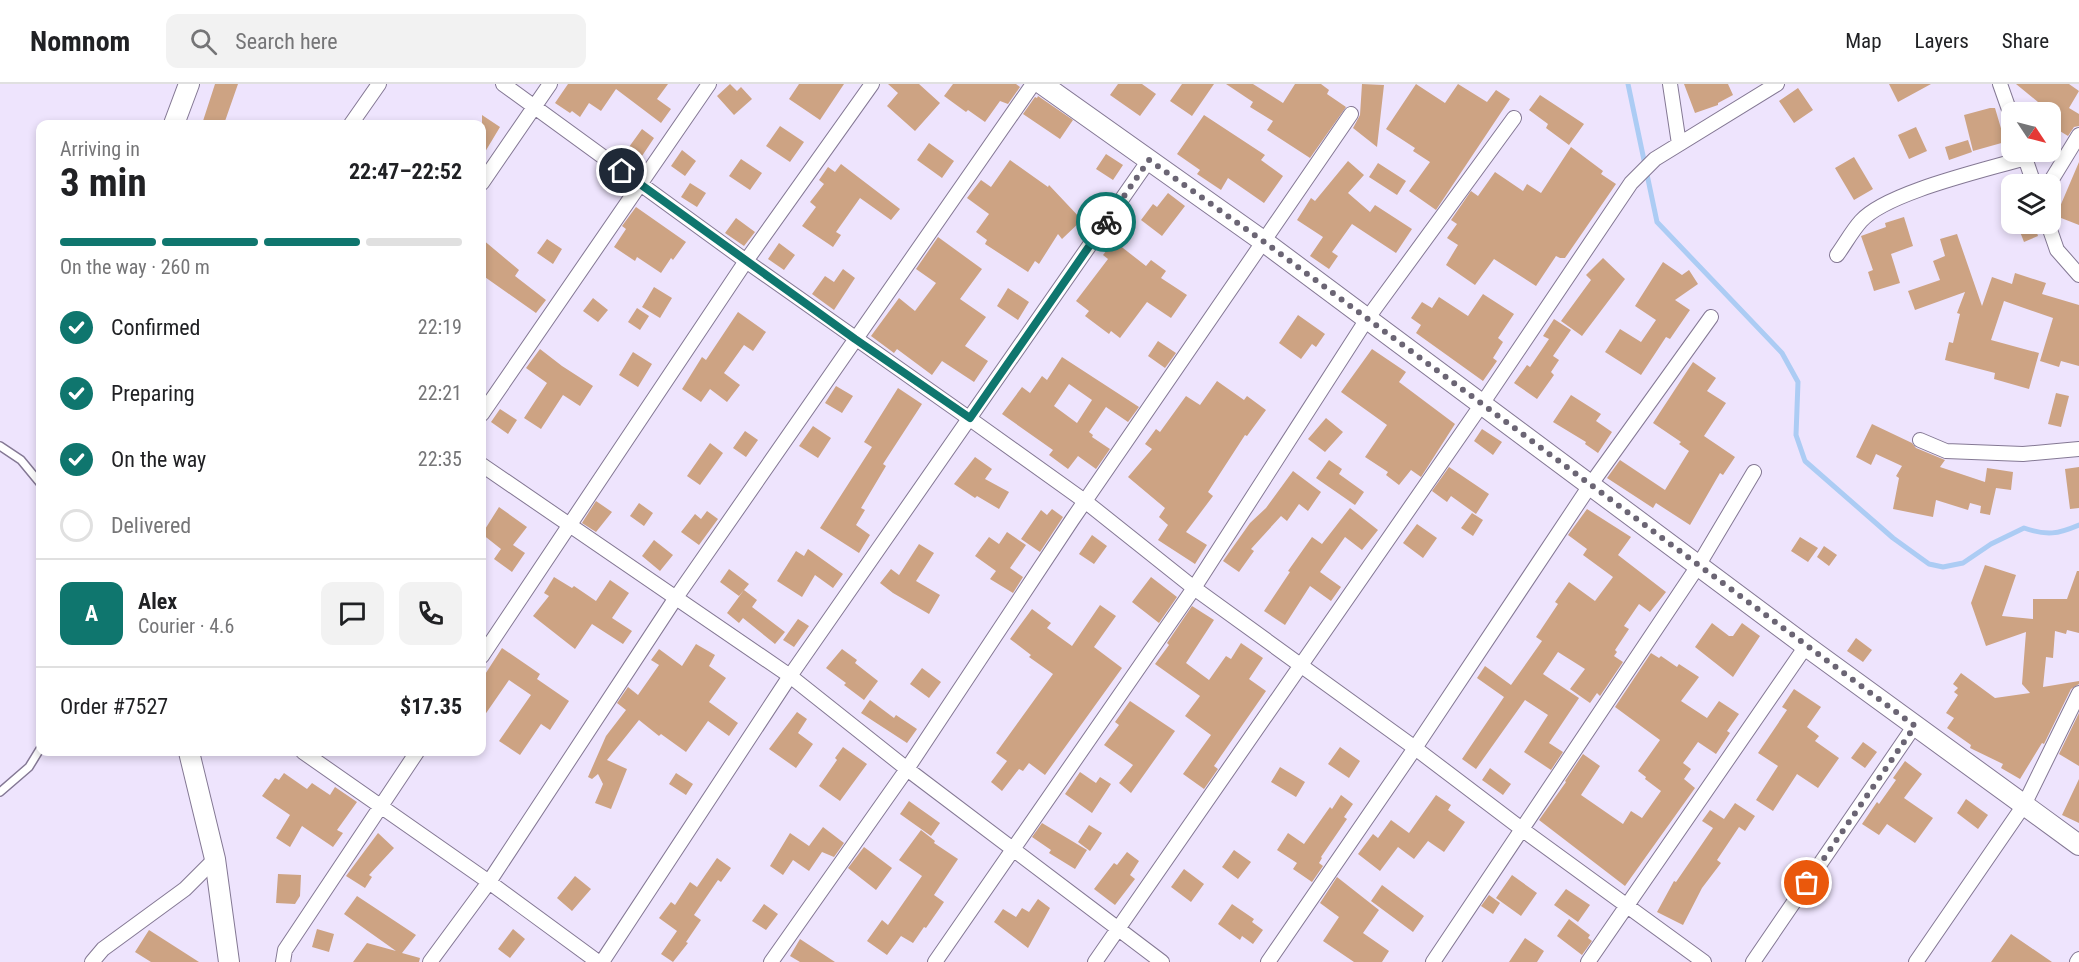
<!DOCTYPE html>
<meta charset="utf-8">
<style>
:root{--surface:#fff;--page:#f2f2f2;--text:#202124;--muted:#757577;--line:#e0e0e0;--accent:#0f766e}
body{margin:0;font-family:"Roboto Condensed",sans-serif;background:var(--page);color:var(--text);height:100vh;display:flex;flex-direction:column;font-size:22px;white-space:nowrap}
*{box-sizing:border-box;margin:0}
p{font-size:20px;color:var(--muted)}
.icon{flex:none;width:33px;height:33px;fill:none;stroke:currentColor;stroke-width:2;stroke-linecap:round;stroke-linejoin:round}
.map{position:relative;flex:1;overflow:hidden}
.side{position:absolute;left:36px;top:36px;width:450px;height:636px;display:flex;flex-direction:column;background:var(--surface);border-radius:12px;box-shadow:0 3px 9px #0003}
.side>*{flex:none}
.needle{width:39px;rotate:125deg}
.fabs{position:absolute;left:2001px;top:18px;display:grid;gap:12px}
.fabs a{display:grid;place-items:center;width:60px;height:60px;border-radius:12px;background:var(--surface);box-shadow:0 3px 9px #0003;font-size:30px}
.pin{position:absolute;display:grid;place-items:center;width:51px;height:51px;color:#fff;margin:-26px;border:3px solid #fff;border-radius:50%;box-shadow:0 2px 6px #0007}
.courier{position:absolute;display:grid;place-items:center;width:60px;height:60px;margin:-30px;border:4px solid #0f766e;border-radius:50%;background:#fff;color:#222;box-shadow:0 2px 8px #0007}
.summary em{font-style:normal;font-weight:700}
.summary div{display:flex;flex-direction:column-reverse}
.summary{display:flex;align-items:center;justify-content:space-between;height:102px;padding:0 24px}
h1{font-size:39px;font-weight:700;line-height:45px}
.bar{display:grid;grid-template-columns:repeat(4,1fr);gap:9px 6px;align-content:center;height:72px;padding:0 24px}
.bar i{height:8px;border-radius:4px;background:var(--line)}
.bar .active{background:var(--accent)}
.bar p{grid-column:span 4}
.line{display:flex;align-items:center;gap:15px;padding:0 24px;border-top:2px solid var(--line)}
.line div{flex:1}
.round{display:grid;place-items:center;flex:none;width:63px;height:63px;border-radius:12px;background:var(--page)}
ol{padding:0 24px;list-style:none}
li{display:flex;align-items:center;gap:18px;height:66px}
li p{margin-inline-start:auto}
li .icon{padding:6px;border-radius:50%;background:var(--accent);color:#fff;stroke-width:4}
li:last-child{color:var(--muted)}
li i{width:33px;height:33px;border:3px solid var(--line);border-radius:50%}
header{display:flex;align-items:center;gap:36px;box-sizing:border-box;height:84px;padding:0 30px;background:var(--surface);border-bottom:2px solid var(--line)}
header strong{font-size:28px}
nav{display:flex;gap:33px;margin-inline-start:auto;font-size:21px}
.search{width:420px;height:54px;background:var(--page);display:flex;align-items:center;gap:15px;box-sizing:border-box;padding:0 21px;border-radius:12px;color:var(--muted);font-size:22px}
.map>svg:first-child{display:block}
.lines{fill:none;stroke-linecap:round;stroke-linejoin:round}
.stream{stroke:#acccf4;stroke-width:5}
.building{fill:#cda383;fill-rule:evenodd}
.lane-casing{stroke:#847894;stroke-width:10}
.street-casing{stroke:#847894;stroke-width:16}
.secondary-casing{stroke:#847894;stroke-width:22}
.lane{stroke:#fff;stroke-width:7}
.street{stroke:#fff;stroke-width:14}
.secondary{stroke:#fff;stroke-width:20}
.done{stroke:#6b6574;stroke-width:6;stroke-dasharray:0 10.8}
.route{stroke:#0f766e;stroke-width:8}
</style>
<header>
<strong>Nomnom</strong>
<div class="search"><svg class="icon" aria-label="search" viewBox="0 0 24 24"><circle cx="10" cy="10" r="6"/><path d="M15 15l6 6"/></svg>Search here</div>
<nav><a>Map</a><a>Layers</a><a>Share</a></nav>
</header>
<div class="map">
<svg width="2079" height="878" viewBox="0 0 2079 878">
<rect width="100%" height="100%" fill="#eee4fd"/>
<g class="lines">
<path class="stream" d="M1628,0l29,138 125,131 16,29 -2,53 9,26 88,77 36,26 14,3 20,-4 28,-19 33,-16c23,8 34,6 55,-3"/>
</g>
<path class="building" d="M215,0h23l-14,40h-22z
M568,0h100l-11,15 14,10 -10,14 -45,-34 -15,22 -12,-8 -9,14 -8,-6 -2,2 -15,-10z
M730,0l7,7 4,-4 11,12 -18,16 -17,-19z
M799,0h45l-24,36 -31,-21z
M888,0h31l21,19 -25,28 -28,-25 11,-13z
M953,0h63l4,3 -12,17 -8,-3 -15,21 -17,-12 -2,2 -22,-16z
M1118,0h24l14,10 -16,22 -30,-21z
M1182,0h32l-22,32 -22,-15z
M1226,0h27l30,19 12,-19h26l8,6 -2,4 19,13 -36,51 -43,-28 6,-9 -23,-14 3,-5z
M1362,0l22,1 -7,62 -24,-19 7,-13z
M1416,0l29,19 13,-19 29,18 9,-12 14,9 -74,111 -27,-19 21,-29 -17,-11 2,-3 -29,-19z
M1684,0h44l5,11 -15,8v2l-23,8z
M1889,0h42l-33,18z
M2016,0h53l10,7 -10,17 10,6v12l-5,1 -6,9 -18,-11v-13h-30l18,-10z
M1798,4l15,22 -19,13 -15,-22z
M1540,11l44,29 -15,21 -23,-17 2,-4 -19,-14z
M1038,12l35,24 -13,19 -37,-25 12,-17 2,1z
M1990,24h5l10,34 -32,9 -9,-36z
M482,31l18,12 -18,30z
M1204,31l61,40 -4,5 22,16 -19,27 -36,-25 -7,12 -24,-16 3,-4 -23,-16z
M780,42l24,16 -14,20 -24,-16z
M1916,43l11,24 -18,8 -11,-24z
M642,45l12,9 -12,18 -13,-9z
M1968,56l4,12 -23,8 -4,-13z
M929,59l25,18 -12,17 -25,-18z
M1571,63l32,24 -2,3 15,10 -51,74h-5l-4,-2 -20,30 -42,-27 -19,26 -29,-20 12,-20 -11,-7 10,-14 -6,-4 20,-29 7,5 17,-24 28,19 4,-7 14,9z
M682,66l14,11 -11,15 -14,-10z
M1106,70l17,11 -10,15 -17,-11z
M1854,73l19,32 -19,11 -19,-32z
M741,75l21,14 -12,17 -21,-14z
M1010,76l38,27 1,-2 33,35 -20,19 -4,-5 -19,30 -4,-3 -7,11 -43,-28 2,-4 -11,-8 13,-18 -22,-16 14,-18 10,7z
M1348,77l16,14 -16,18 22,19 5,-7 37,24 -16,24 -44,-29 -20,28 6,4 -9,13 -19,-13 13,-19 -26,-17 14,-22 4,3z
M2079,78v63l-23,-9z
M1378,79l28,18 -9,14 -28,-18z
M841,80l59,45 -9,11 -31,-22 -24,34 5,3 -8,12 -31,-21 14,-19 -6,-5 14,-18 -5,-4 9,-13 7,5z
M690,99l16,10 -9,14 -16,-10z
M1168,109l17,13 -23,30 -21,-16 12,-16 4,3z
M636,123l50,35 -13,18 -2,-2 -10,15 -24,-16 -2,4 -21,-14 12,-18 -4,-3z
M1904,133l9,29 -22,8 9,29 -26,8 -6,-19 5,-2 -12,-34 25,-9 -1,-4z
M736,134l19,14 -11,14 -19,-13z
M2017,140h17l4,12 -14,6z
M1957,150l25,72 10,-29 20,7 3,-11 31,10 -4,11 37,11v61l-18,-5 -2,6 -19,-6 13,-43 -49,-17 -13,39 48,13 -10,36 -35,-10 1,-6 -50,-13 4,-18 4,1 7,-29 -3,-1 8,-21 -50,18 -7,-19 32,-11 -7,-19 12,-5 -5,-17z
M938,153l44,32 -22,30 26,18 -21,29 23,15 -14,21 -32,-21 -10,14 -35,-26 -3,4 -23,-17 28,-38 16,13 21,-28 -20,-14z
M482,155l37,31 -4,6 31,24 -10,13 -54,-38z
M547,155l15,10 -9,15 -16,-11z
M1114,157l32,25 5,-6 15,11 -5,7 26,17 -16,23 -24,-16 -27,36 -9,-7 -2,3 -24,-18 4,-5 -13,-10 32,-42 -5,-4z
M779,159l16,12 -11,15 -16,-11z
M1603,174l22,21 -43,57 -21,-15 30,-41 -5,-5z
M1663,178l19,13 7,-5 9,14 -23,16 15,10 -20,29 -4,-2 -25,38 -36,-23 15,-23 21,13 15,-22 -21,-14z
M843,185l12,9 -21,32 -22,-16 13,-18 9,6z
M654,203l18,11 -12,20 -18,-11z
M1008,204l21,14 -11,18 -21,-14z
M1483,210l31,20 -16,24 5,4 -10,16 4,3 -14,20 -67,-48 5,-8 -10,-7 11,-16 10,6 7,-11 29,19z
M593,214l15,12 -10,12 -15,-11z
M637,224l12,8 -9,14 -12,-8z
M738,228l28,20 -13,19 -9,-6 -20,28 16,12 -13,17 -17,-13 -9,13 -19,-13 20,-32 4,3z
M1298,231l27,19 -9,13 -4,-3 -11,15 -22,-16z
M1554,235l17,11 -18,26 6,4 -8,12 3,3 -17,24 -23,-16 13,-18 3,2 19,-28 -6,-3z
M1158,257l18,12 -11,15 -17,-12z
M540,265l22,17 31,20 -13,20 -17,-11 -22,34 -17,-11 23,-35 -21,-15z
M1372,265l34,23 -7,10 56,42 -34,53 -10,-7 -12,15 -13,-10 2,-3 -23,-15 22,-32 -46,-33z
M633,268l19,12 -14,23 -19,-12z
M1062,273l77,50 -11,15 -22,-15 -17,25 4,3 -1,2 18,12 -14,20 -18,-13 -10,13 -19,-14 4,-5 -51,-36 20,-27 8,6 12,-17 5,4zM1069,300l23,16 -15,23 -23,-17z
M1693,278l23,16 -9,13 19,12 -22,33 31,21 -12,18 -3,-2 -30,52 -34,-22 -3,5 -46,-30 13,-18 45,30 24,-39 -10,-7 2,-2 -28,-19z
M1217,297l27,19 3,-4 19,14 -19,26 -2,-1 -37,57 5,4 -27,36 21,13 -12,19 -37,-24 10,-15 -9,-8 6,-9 -37,-31 24,-28 -7,-5 11,-15 4,3 26,-36 14,9z
M836,302l17,10 -11,17 -17,-10z
M898,304l24,16 -39,60 3,2 -25,42 4,2 -9,15 14,10 -11,18 -39,-25 52,-81 -8,-5z
M2056,309l13,3 -8,31 -13,-3z
M1571,311l30,19 -5,7 16,11 -14,21 -13,-9 1,-2 -33,-20z
M500,325l17,11 -9,14 -17,-12z
M1326,334l17,14 -18,20 -17,-13z
M1872,340l40,19 4,5 29,12 -5,7 45,15 2,-14 26,4 -2,18 -15,-2 -6,27 -10,-2 1,-7 -11,-3 -2,7 -32,-10 -3,17 -40,-8 6,-31 -3,-2 6,-10 -26,-12 -5,11 -15,-8z
M813,342l18,12 -13,20 -19,-12z
M1482,345l20,13 -9,13 -19,-14z
M745,347l13,9 -12,17 -13,-9z
M710,359l13,10 -23,32 -13,-9z
M975,373l17,12 -7,10 24,13 -10,17 -22,-13 -2,2 -21,-14z
M1329,376l13,9 -3,5 25,18 -9,13 -39,-27z
M1449,383l40,27 -13,20 -25,-18 -4,6 -15,-11z
M2079,383v41l-9,1 -5,-40z
M1293,387l28,21 -13,19 -9,-7 -12,17 -6,-5 -30,33 3,2 -15,21 -16,-11 27,-38 16,-15z
M596,417l16,11 -16,20 -14,-9z
M639,419l14,10 -9,13 -14,-10z
M499,423l28,20 -14,18 12,8 -13,19 -18,-13 7,-10 -19,-15z
M1350,424l28,22 -16,20 -17,-13 -25,35 21,15 -10,14 -21,-15 -25,39 -21,-14 26,-39 -2,-1 24,-34 10,7z
M1052,425l11,8 -23,35 -19,-13 20,-29 6,5z
M1587,425l44,28 -13,18 48,37 -16,20 -11,-8 -15,22 5,3 -14,21 2,2 -3,4 9,6 -23,34 -3,-3 -7,10 -20,-14 15,-20 -27,-17 -15,22 36,24 -30,45 14,9 -12,18 -27,-18 24,-37 -23,-15 -49,69 -14,-10 42,-62 -27,-19 8,-12 26,19 31,-44 -6,-4 22,-33 -3,-2 14,-20 26,19 18,-24 -30,-22 4,-6 -19,-14z
M707,427l11,8 -19,26 -18,-13 14,-18 6,5z
M1472,429l11,7 -10,16 -12,-8z
M1417,440l20,14 -14,20 -20,-15z
M1007,448l19,13 -16,23 13,9 -10,16 -23,-14 6,-8 -21,-15 14,-19 10,7z
M1092,451l15,11 -13,18 -15,-10z
M1800,453l18,11 -10,14 -17,-11z
M654,456l19,15 -13,16 -18,-15z
M919,460l15,9 -18,28 24,14 -11,19 -36,-21 -13,-10 11,-14 8,6z
M1824,462l13,9 -8,11 -12,-9z
M808,465l35,25 -10,14 -18,-13 -13,22 -25,-16 19,-30 8,5z
M1985,481l31,10 -14,41 31,3v-20h34l10,-28h2v62l-12,-3 -1,4 -11,-3 -2,27 -7,-1 -3,30 36,-6v3l-8,5 -27,55 -2,-1 -22,36 -19,-11 2,-4 -33,-16 1,-3 -24,-17 7,-10 -8,-5 12,-18 -4,-3 4,-4 -5,-4 8,-11 34,25 35,-5 -8,-9 4,-52 -40,14 -15,-43z
M729,485l20,15 -10,12 -19,-14z
M554,493l18,11 2,-2 22,15 14,-21 19,13 -17,25 20,13 -9,13 -31,-20 -17,25 -42,-33 16,-20 -5,-3z
M1151,493l26,20 -18,26 -27,-21z
M744,506l13,10 -5,7 33,25 -10,12 -32,-26 -4,5 -12,-10z
M1100,521l16,11 -22,31 28,21 -77,107 -16,-12 -6,8 -4,-2 -17,22 -11,-9 16,-21 -11,-8 57,-79 -24,-17 2,-2 -21,-16 22,-30 19,14 -4,5 25,18z
M1192,522l22,14 -28,43 23,17 17,-24 5,3 10,-16 22,15 -14,21 17,12 -52,75 4,3 -14,20 -21,-15 28,-39 -26,-19 15,-20 -45,-32 14,-19 -2,-2z
M798,535l11,7 -15,21 -11,-7z
M1712,539l17,13h4l9,-13 18,13 -27,41 -38,-30z
M1856,554l16,12 -9,12 -16,-11z
M696,560l19,11 -6,11 17,12 -17,24 29,21 -9,13 -21,-15 -22,31 -25,-18 -2,2 -20,-16 -32,40 20,9 -16,40 -16,-6 8,-19 -5,-10 -6,5 -4,-2 18,-41 20,-26 -9,-7 11,-16 10,8 21,-30 -8,-5 8,-11 23,17z
M502,564l38,26 -3,5 32,22 -19,29 -9,-6 -21,31 -21,-14 32,-46 -22,-15 -27,39v-40z
M842,565l15,11 -2,3 23,18 -14,19 -20,-15 2,-2 -20,-15z
M1651,569l8,5 2,-2 16,11 2,-3 20,13 -18,24 26,17 12,-17 20,13 -12,17 3,2 -14,21 -18,-12 -15,21 8,6 -7,10 11,9 -70,98 -86,-66 27,-38 -1,-1 18,-27 17,12 -19,29 42,29 8,-13 11,7 19,-27 -16,-12 1,-2 -8,-6 22,-31 -45,-33z
M922,584l19,14 -12,16 -19,-14z
M1794,605l27,18 -14,20 12,9 -4,5 24,17 -21,30 -21,-14 -24,37 -17,-11 22,-34 -20,-13 29,-43 -5,-3z
M870,616l24,18 2,-3 21,14 -10,14 -46,-30z
M1130,617l45,30 -44,62 -12,-10 14,-18 -29,-20 15,-20 -4,-3z
M797,628l10,7 -9,14 15,11 -17,24 -27,-19z
M2079,629v53l-20,-12z
M1863,658l14,10 -12,16 -14,-10z
M843,663l24,17 -27,37 -21,-15 18,-26 -2,-2z
M1340,663l20,14 -11,17 -21,-14z
M1905,677l17,13 -18,24 29,20 -18,25 -28,-19 -8,11 -17,-11 15,-22 2,2 17,-24 -3,-2z
M1280,683l25,15 -9,15 -25,-15z
M1490,684l21,16 -8,11 -21,-15z
M1080,688l16,11 4,-6 11,7 -19,29 -27,-19z
M284,689l23,16 5,-6 18,12 5,-8 22,15 -20,28 6,3 -10,14 -31,-21 -12,21 -14,-9 14,-23 -28,-19 13,-18 4,2z
M676,689l17,11 -7,11 -17,-11z
M2079,695v44l-17,-8z
M1341,711l12,9 -9,13 3,2 -26,38 1,1 -3,5 4,3 -11,16 -19,-13 4,-6 -20,-13 11,-17 16,11 26,-37 2,2z
M1436,711l15,10 -3,5 17,12 -21,30 -16,-11 -14,18 -16,-12 -18,24 -22,-17 15,-20 5,4 13,-18 18,13z
M1966,715l22,16 -10,14 -21,-16z
M909,717l31,22 -9,13 -31,-22z
M1735,719l20,13 -10,15 -6,-4 -22,33 4,3 -19,25 -19,37 -26,-13 17,-31 2,1 37,-54 -11,-7 8,-11 14,9z
M1042,739l45,27 -12,19 -26,-16 2,-3 -19,-13z
M1089,741l13,8 -12,18 -12,-9z
M823,743l21,16 -10,14 -12,-5 -13,19 -16,-11 -10,15 -13,-9 20,-33 19,13z
M921,746l14,11 -1,2 24,16 -24,36 10,7 -18,26 -2,-1 -11,16 -12,-7 -14,19 -20,-14 15,-21 6,5 34,-49 -23,-16z
M378,749l16,15 -25,27 3,2 -7,11 -19,-12z
M864,763l28,21 -16,22 -28,-22z
M1234,766l17,12 -13,17 -16,-12z
M1127,768l12,9 -9,14 5,4 -20,26 -21,-16 20,-26 3,2z
M717,774l14,10 -10,14 -3,-2 -24,35 7,5 -15,22 2,1 -15,19 -12,-8 16,-23 -18,-13 12,-16 4,3 15,-23 7,5z
M1184,785l20,15 -13,18 -20,-15z
M278,790l23,1 -1,21 -5,8 -19,-1z
M1512,791l25,18 -16,23 -25,-18z
M575,792l16,13 -19,22 -15,-13z
M1337,793l42,33 -16,23 26,18 -7,11h-28l-31,-21 16,-24 -19,-14z
M1382,801l42,31 -11,16 -42,-31z
M1566,805l24,16 -12,17 -24,-17z
M1489,811l11,8 -7,11 -12,-8z
M357,812l59,39 -14,18 18,5 -1,4h-66l14,-19 29,8 -52,-37z
M1038,815l12,9 -22,40 -34,-26 9,-13 13,8 6,-9 7,4z
M764,820l14,10 -12,16 -14,-9z
M1232,820l22,15 -2,3 11,8 -10,14 -11,-8 -2,4 -22,-16z
M1569,835l21,16 -2,3 4,3 -10,14 -25,-19z
M317,845l17,5 -5,18 -17,-5z
M513,845l12,10 -15,19 -12,-9z
M149,846l50,32h-48l-16,-10z
M2011,850l41,28h-61z
M1525,854l19,13 -7,11h-28z
M800,855l35,23h-35l-10,-6z"/>
<g class="lines">
<defs>
<path id="lane" d="M0,362l21,14 19,23
M0,708l29,-25 11,-18"/>
<path id="street" d="M503,0l243,177 224,158 116,83 108,86 221,160 108,82 181,132
M1670,0l9,60
M2000,0l12,34
M351,40l28,-40
M2023,68l11,32
M482,99l68,-99
M2049,100l30,-49
M2048,140l9,26 22,25
M1837,171c8,-11 15,-24 24,-34 26,-29 125,-51 164,-63
M482,330l227,-330
M1920,356l26,11 77,3 56,-5
M482,381l308,211 117,93 255,193
M482,572l264,-395 126,-177
M303,668l186,130 109,80
M92,878l11,-13 82,-60 30,-30
M283,878l2,-12 132,-198
M430,878l59,-80 186,-283 358,-515
M602,878l188,-286 359,-516
M771,878l136,-193 165,-249 279,-406
M935,878l259,-374 173,-269 147,-201
M1095,878l387,-558 149,-221 24,-24 122,-75
M1268,878l147,-214 176,-264 120,-167
M1433,878l265,-396 56,-94
M1588,878l218,-316
M1753,878l162,-237
M1916,878l108,-157 55,-112
M2077,878l2,-3"/>
<path id="secondary" d="M1042,0l221,157 543,405 273,199
M174,40l15,-40
M189,668l26,107 14,103"/>
</defs>
<use href="#lane" class="lane-casing"/>
<use href="#street" class="street-casing"/>
<use href="#secondary" class="secondary-casing"/>
<use href="#lane" class="lane"/>
<use href="#street" class="street"/>
<use href="#secondary" class="secondary"/>
</g>
<g class="lines">
<path class="done" d="M1106,138l43,-62 114,81 652,485 -108,157"/>
<path class="route" d="M622,87l233,168 115,79 136,-196"/>
</g>
</svg>
<div class="fabs">
<a><svg class="needle" viewBox="-14 -14 28 28"><path d="M0-13l5 13h-10z" fill="#e53935"/><path d="M0 13l5-13h-10z" fill="#757577"/></svg></a>
<a><svg class="icon" aria-label="layers" viewBox="0 0 24 24"><path d="M12 4l9 5-9 5-9-5zM3 14l9 5 9-5"/></svg></a>
</div>
<div class="pin" style="left:1807px;top:799px;background:#ea580c"><svg class="icon" aria-label="bag" viewBox="0 0 24 24"><path d="M5 8h14l-1 12H6zM9 8a3 3 0 0 1 6 0"/></svg></div>
<div class="pin" style="left:622px;top:87px;background:#1f2937"><svg class="icon" aria-label="home" viewBox="0 0 24 24"><path d="M3 11l9-7 9 7M6 9v11h12V9"/></svg></div>
<div class="courier" style="left:1106px;top:138px"><svg class="icon" aria-label="bike" viewBox="0 0 24 24"><circle cx="6" cy="16" r="4"/><circle cx="18" cy="16" r="4"/><path d="M6 16l4-8h5l3 8M10 8l3 8H6M13 5h3"/></svg></div>
<section class="side">
<div class="summary"><div><h1>3 min</h1><p>Arriving in</p></div><em>22:47–22:52</em></div>
<div class="bar"><i class="active"></i><i class="active"></i><i class="active"></i><i></i><p>On the way · 260 m</p></div>
<ol>
<li><svg class="icon" aria-label="check" viewBox="0 0 24 24"><path d="M5 12l5 5 9-10"/></svg>Confirmed<p>22:19</p></li>
<li><svg class="icon" aria-label="check" viewBox="0 0 24 24"><path d="M5 12l5 5 9-10"/></svg>Preparing<p>22:21</p></li>
<li><svg class="icon" aria-label="check" viewBox="0 0 24 24"><path d="M5 12l5 5 9-10"/></svg>On the way<p>22:35</p></li>
<li><i></i>Delivered</li>
</ol>
<div class="line" style="height:108px"><b class="round" style="background:var(--accent);color:#fff">A</b><div><b>Alex</b><p>Courier · 4.6</p></div><a class="round"><svg class="icon" aria-label="chat" viewBox="0 0 24 24"><path d="M4 5h16v11H9l-5 4z"/></svg></a><a class="round"><svg class="icon" aria-label="phone" viewBox="0 0 24 24"><path d="M5 4h4l2 5-3 2q2 4 5 5l2-3 5 2v4C11 20 4 13 5 4z"/></svg></a></div>
<div class="line" style="height:78px"><div>Order #7527</div><b>$17.35</b></div>
</section>
</div>
